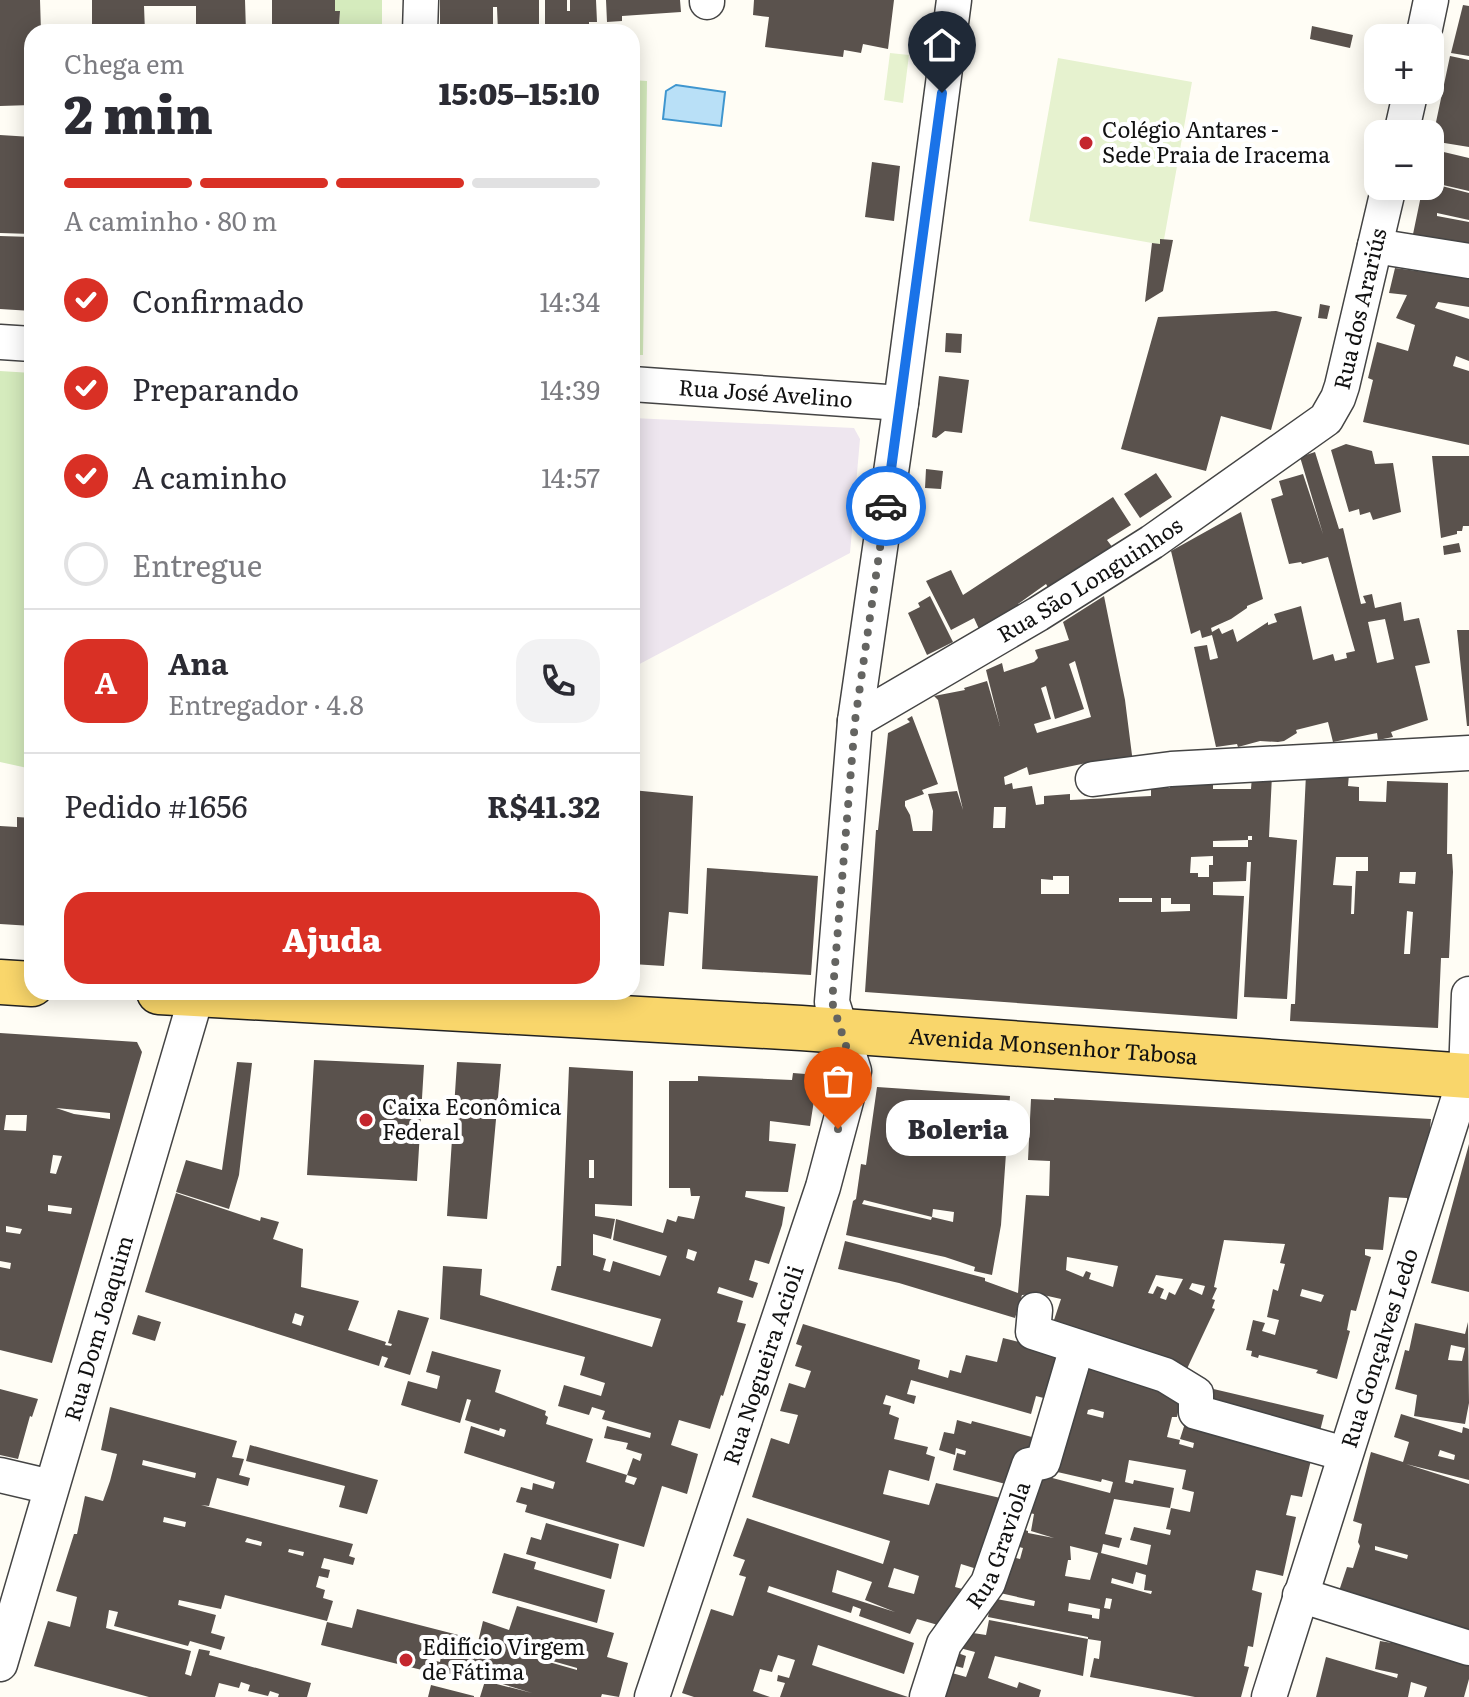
<!DOCTYPE html>
<html lang="pt">
<meta charset="utf-8">
<style>
:root{--surface:#fff;--page:#f2f2f3;--text:#2b2b33;--muted:#7c7c81;--line:#e1e1e2;--accent:#d93025}
body{margin:0;font-family:Literata,serif;background:var(--page);color:var(--text);height:100vh;display:flex;flex-direction:column;font-size:30px;white-space:nowrap}
*{box-sizing:border-box;margin:0}
p{font-size:26px;color:var(--muted)}
.icon{flex:none;width:44px;height:44px;fill:none;stroke:currentColor;stroke-width:2;stroke-linecap:round;stroke-linejoin:round}
.map{position:relative;flex:1;overflow:hidden}
.drawer{position:absolute;left:24px;top:24px;width:616px;height:976px;display:flex;flex-direction:column;background:var(--surface);border-radius:24px;box-shadow:0 4px 20px #0003}
.drawer>*{flex:none}
.controls{position:absolute;left:1364px;top:24px;display:grid;gap:16px}
.controls a{display:grid;place-items:center;width:80px;height:80px;border-radius:16px;background:var(--surface);box-shadow:0 4px 20px #0003;font-size:40px}
.pin{position:absolute;display:grid;place-items:center;width:68px;height:68px;color:#fff;margin:-82px -34px;border-radius:50% 50% 50% 0;rotate:-45deg;box-shadow:0 0 8px #0007}
.pin .icon{rotate:45deg}
.courier{position:absolute;display:grid;place-items:center;width:80px;height:80px;margin:-40px;border:6px solid #1a73e8;border-radius:50%;background:#fff;color:#222;box-shadow:0 2px 10px #0007}
.bubble{position:absolute;height:56px;border-radius:24px;background:var(--surface);box-shadow:0 4px 20px #0003;font-size:26px;font-weight:800;line-height:56px;text-align:center}
.head em{font-style:normal;font-weight:800}
.head div{display:flex;flex-direction:column-reverse}
.head{display:flex;align-items:center;justify-content:space-between;height:136px;padding:0 40px}
h1{font-size:52px;font-weight:800;line-height:60px}
.bar{display:grid;grid-template-columns:repeat(4,1fr);gap:12px 8px;align-content:center;height:96px;padding:0 40px}
.bar i{height:10px;border-radius:6px;background:var(--line)}
.bar .active{background:var(--accent)}
.bar p{grid-column:span 4}
.line{display:flex;align-items:center;gap:20px;padding:0 40px;border-top:2px solid var(--line)}
.line div{flex:1}
.round{display:grid;place-items:center;flex:none;width:84px;height:84px;border-radius:24px;background:var(--page)}
ol{padding:0 40px;list-style:none}
li{display:flex;align-items:center;gap:24px;height:88px}
li p{margin-inline-start:auto}
li .icon{padding:8px;border-radius:50%;background:var(--accent);color:#fff;stroke-width:4}
li:last-child{color:var(--muted)}
li i{width:44px;height:44px;border:4px solid var(--line);border-radius:50%}
.cta{display:flex;gap:16px;margin-top:auto;padding:16px 40px}
.cta a{flex:1;height:92px;border-radius:24px;background:var(--accent);color:#fff;font-size:32px;font-weight:800;line-height:92px;text-align:center}
.map>svg:first-child{display:block}
.industrial{fill:#eee6ef}
.green{fill:#d5ebbd}
.pitch{fill:#e6f2cf}
.water{fill:#b9e0f7;stroke:#3f96cf;stroke-width:2}
.building{fill:#5a524d;fill-rule:evenodd}
.lines{fill:none;stroke-linecap:round;stroke-linejoin:round}
.minor-casing{stroke:#444;stroke-width:37}
.primary-casing{stroke:#222;stroke-width:47}
.minor{stroke:#fff;stroke-width:34}
.primary{stroke:#f9d66b;stroke-width:44}
.done{stroke:#646461;stroke-width:8;stroke-dasharray:0 14.4}
.route{stroke:#1a73e8;stroke-width:10}
.poi-dot{fill:#c4262e;stroke:#fff;stroke-width:3}
.labels{text-anchor:middle;stroke-width:8;stroke-linejoin:round;paint-order:stroke}
.poi-label{font-size:22px;fill:#111;stroke:#fff;text-anchor:start}
.street-label{font-size:22px;fill:#111;stroke:#fff}
</style>
<div class="map">
<svg width="1469" height="1697" viewBox="0 0 1469 1697">
<rect width="100%" height="100%" fill="#fffdf5"/>
<path class="industrial" d="M632,418l222,10 6,11 -10,114 -218,115z"/>
<path class="green" d="M335,0h47v32h-34v-7h-9l1,-13 -5,-1z
M632,80l15,1 -4,274h-11z
M0,371l32,2v396l-32,-7z"/>
<path class="pitch" d="M890,53l19,2 -6,48 -19,-3z
M1058,58l134,24 -29,163 -134,-24z"/>
<path class="water" d="M676,85l49,7 -4,34 -58,-7 3,-28z"/>
<path class="building" d="M0,0h40l1,32h-9v73l-32,1z
M92,0h153l1,32h-50v-26h-52l1,26h-53z
M272,0h63v11h5l-1,14h9v7h-76z
M440,0h99v32h-41l-1,-25h-4v25h-50l-3,-2z
M545,0h22v11h3v-11h26l1,22h-8v10h-44z
M606,0h74l1,12 -59,4v5l-15,1z
M754,0h140l-6,49 -25,-5 -2,9 -17,-3 -1,7 -78,-10 4,-30 -16,-2z
M1463,5l6,1v50l-18,-3z
M1312,26l41,9 -3,13 -40,-9z
M1450,56l19,4v87l-37,-6z
M0,135l32,2v97l-32,-1z
M1431,149l38,9v33l-39,-9z
M872,162l28,4 -6,55 -29,-4z
M1430,183l39,10v27l-32,-7v3l32,6v28l-57,-11 11,-53h7z
M0,236l32,1v74l-32,-2z
M1160,239l13,1 -10,51 -18,11 7,-59 8,1z
M1395,268l74,10v29l-31,-5 -3,6 34,11v42l-13,-5 -3,10 16,5v74l-106,-23 10,-42 -5,-2 9,-36 31,9 7,-26 -19,-7 11,-23 -18,-2z
M1320,304l10,2 -3,13 -9,-1z
M1276,311l26,6 -31,113 -50,-14 -15,55 -85,-22 37,-132z
M946,333l16,1 -1,19 -16,-1z
M939,376l30,4 -7,53 -17,-2 -9,7 -4,-1z
M1346,444l26,7 3,13 18,-1 8,49 -28,8 -3,-8 -10,3 -1,-6 -10,3 -18,-62z
M1315,452l24,77 4,-1 18,76 5,-1 -3,-7 9,-2 3,14 26,-6 3,19 15,-3 11,45 -15,3 13,54 -37,12 2,5 -15,3 -1,-7 -44,9 -5,-20 -32,8 1,3 -13,8 -6,1 -18,-1 -22,6 -1,-3 -21,3 -22,-100 13,-2 3,15 8,-2 -6,-23 -10,3 -2,-8 -9,4 -20,-83 70,-39 22,87 -16,7v2l-16,11 -20,9 1,4 7,-4 3,6 11,-5 4,13 31,-20v3l9,-3 -3,-8 27,-8 12,54 20,-6 2,7 12,-3 -1,-5 9,-2 -27,-94 -26,7 -1,-2 -12,2 -18,-65 12,-4 -4,-14 24,-7 20,60 -23,-77zM1385,619l9,40 -17,4 -9,-41z
M1432,456h37v70h-6l-1,5h-5v3l-16,4z
M926,469l17,2 -2,18 -16,-1z
M1156,473l16,24 -32,21 -16,-24z
M1113,497l18,28 -24,15 6,8 -64,41 -3,-5 -28,20 2,3 -41,22 -5,-11 -23,12 -25,-49 25,-11 12,25z
M1459,543l2,9 -17,3 -1,-9z
M930,596l23,46 -26,13 -19,-42 12,-6 -2,-4z
M1104,596l21,104 8,63 -36,3 -1,-5 -67,14 -2,-8 -23,10 1,8 7,-2 1,6 19,-3 4,19 8,-1v-8l26,-2v6l81,-4v-8h19v-11l43,3v9h38l1,-13 20,-1 -3,62 28,3 -10,159 -43,-2 7,-135h-4l-1,19 -33,1v13l31,1 -7,123 -372,-27 11,-162h2l10,-97 22,-11 -3,-3 5,-3 26,68 -16,6 2,4 -19,7v5l5,9 3,16h19l1,-20 -5,-17 29,-3 6,19 -25,-110 -4,-4 31,-6 -1,-2 23,-7 13,45 -14,-56 16,-7 2,9 30,-10 4,-4 -3,-8 34,-10 -6,-18zM1075,661l16,56 -54,16 -3,-9 17,-5 -10,-31 5,-2 9,33 29,-10 -15,-45zM994,807h12l-1,21h-12zM1248,836h4v4h-4v7h-35v-6l35,-1zM1213,856v9h-4v12h-11v-4h-8l1,-16zM1053,876h16v18h-28v-15l12,1zM1119,898h33v4h-33zM1161,898h10v6h19v7l-29,1z
M1457,630h12v96h-2z
M1306,774h43l-1,12 11,1v14l27,1 1,-21 61,2 -1,71h5l1,18 -4,86h-8l-3,70 -148,-7 1,-17h4zM1336,857h32v14h-12l-2,43h-3l1,-28 -19,-1zM1400,872h16l-1,12 -16,-1zM1407,911l6,1 -3,42h-6z
M632,790l61,6 -5,118 -19,-2 -5,54 -32,-2v-105h5l1,-38h-6z
M17,817l15,1v108l-32,-2v-98l17,1z
M707,868l111,8 -7,99 -109,-6z
M0,1033l137,9 5,10 -90,311 -52,-13v-83l10,2 1,-6 -11,-2zM56,1108l54,5v6l-36,-5zM6,1115h21l-1,16 -22,-1zM53,1155l9,1 -6,18 -6,-1zM48,1205l24,3 -1,6 -23,-3zM6,1226l16,3 -2,5 -14,-2z
M314,1060l110,5 -7,116 -110,-6z
M237,1062l15,1 -13,112 -10,34 -53,-17 10,-32 36,10z
M457,1062l44,2 -14,155 -40,-3z
M569,1067l64,4 -1,135 -37,-2v12l20,3 -4,20 -18,-5v21l13,4 -3,11 7,2 3,-11 47,15 7,-20 -54,-16 3,-21 47,14 4,-14 9,3 2,-6 16,3 6,-23h-9l-1,-8h-21v-107h29v-5l94,4 1,-7 25,2 -8,51 -40,-5 -1,20 27,3 -8,48 -42,-1 -1,6 40,10 -3,18 -13,39 -14,-4 -6,20 9,3 -5,15 -34,-11 -2,6 26,8 -6,21 9,2 -23,72 -2,-1 -11,34 -31,-9 -8,25 27,9 -11,40 -25,-8 -18,61 -119,-35 2,-7 -11,-3 5,-15 11,3 1,-7 20,6 2,-7 -91,-29 7,-27 33,11 2,-7 -6,-2 -1,3 -34,-11 6,-20 -4,-1 -7,24 -59,-18 7,-24 29,8 3,-13 -14,-4 6,-21 69,19 -6,22 51,19 -1,4 3,2 -2,7 47,15 -7,23 41,13 6,-17 7,3 2,-7 -16,-5 2,-6 -24,-5 3,-12 43,12 1,-5 -49,-14 3,-8 -13,-4 -3,8 -31,-9 6,-21 37,11 4,-13 -25,-8 5,-18 -145,-38 3,-53 39,3 -2,26 172,52 9,-28 -110,-29 6,-24h4zM589,1160h5v18h-5zM688,1249l9,3 -3,9 -8,-3zM627,1475l10,3 -3,7 -9,-3z
M877,1087l133,9 -9,129 -9,50 -18,-4 1,-4 -30,-10 -99,-22 7,-34 3,-2 5,-35 5,1zM864,1200l68,17 1,-8 21,3 -1,10 -21,-5 -1,3 -69,-16z
M1054,1098l377,21 -6,60 -7,28 -11,-1v-8l-18,-1 -6,53 -18,-1v6l6,2 -15,54 -5,-1 -4,20 3,1 -13,48 -21,-6 2,-3 -59,-15 -1,3 -7,-2 1,-5 -6,-1 7,-30 12,3 -3,8 13,4 4,-15 -12,-3 6,-28 5,2 7,-27 -5,-1 5,-19 -61,-4 -10,47 3,1 -5,11 3,1 -3,8 3,1 -30,64 -92,-40 -2,5 -26,-14 -3,9 -11,-4 10,-30 -22,-5 -17,1 -7,23 -116,-35 -61,-14 7,-28 140,37v3l33,12 8,-98 23,1 1,-35 -22,-1 3,-61 23,1zM1067,1257l51,9 -5,21 -24,-8 2,-6 -5,-2 -3,6 -17,-7zM1156,1275l27,4 -8,16 -6,-3 -3,8 -6,-2 4,-9 -7,-3 -4,8 -5,-1zM1192,1283l13,3 -3,9 -13,-6zM1302,1289l22,6 -3,7 -21,-6z
M1469,1144v148l-38,-9z
M176,1193l84,28 1,-4 18,5 -6,17 30,10 -2,38 58,14 -11,29 38,12 -1,3 6,1 1,-2 -4,-1 10,-33 31,8 -19,57 -26,-8 4,-9 -6,-2 -3,10 -234,-74zM295,1313l9,3 -3,10 -9,-3z
M138,1315l23,7 -6,19 -23,-7z
M1468,1322l1,81 -4,21 -51,-8 3,-21 -22,-6 10,-39 4,1 6,-28 50,11zM1451,1345l14,3 -3,13 -14,-1z
M803,1324l117,36 -2,9 30,9 2,-8 11,3 5,-18 31,7 6,-24 64,16 -12,47 -19,-5 -5,18 -120,-34 -4,14 9,2 -2,8 -28,-9 -3,9 8,2 -2,8 10,4 -5,21 34,8 -2,7 9,3 -6,24 -40,-11 -6,24 46,11 7,-22 73,17 -32,69 -16,-5 -6,23 11,3 -21,37 -28,-8 -7,15 -51,-18 2,-7 -8,-3 -2,7 -82,-27 -2,6 147,51 -10,31 -86,-29 -6,20 96,32h-128l5,-14 -8,-2 1,-6 11,3 6,-18 -17,-5 -6,17 -12,-3 -7,22 17,6h-76l-12,-4 29,-84 22,7 13,-39 -7,-2 6,-15 -12,-4 14,-38 136,46 7,-23 -138,-44 19,-59 18,6 9,-29 -18,-4 9,-28 16,5 6,-17 -16,-5 7,-20 -6,-2zM894,1568l25,8 -5,18 -26,-7zM837,1570l35,12 -7,18 30,12 -63,-20z
M1085,1362l97,32 -5,23h-5l-5,20 13,3 -1,4 14,4 1,-5 -14,-4 7,-22 126,35 -11,45 -11,-2 -5,20 10,2 -13,59 -27,-6 -4,20 10,3 -9,54 -5,-1 -4,20 5,1 -8,30h-46l-105,-20 4,-19 5,1 2,-18 -13,-2 -5,37 -88,-20 -7,22 29,10 2,-6 22,8 -2,7h-102l8,-26 21,6 9,-25 -19,-5 4,-16 26,4 3,-15 99,19v-2l-100,-20 3,-19 43,8 1,-5 -35,-8 12,-36 8,2 3,-11 -8,-2 7,-17 6,2v2l26,5 -23,-7 3,-17 -12,-3 15,-37 73,19 3,-11 -11,-3 -1,3 -48,-11zM1092,1409l12,3 -1,6 -16,-4 1,-4zM1129,1460l57,10 -4,19 12,3 -4,20 -19,-4 -5,21 5,1 -1,5 -36,-8 -4,13 21,5 -4,20 -46,-12 2,-9 16,4 3,-10 -17,-4 9,-35 56,9 4,-20 -40,-8 -1,4 -8,-2zM1070,1546l28,7 -8,27 -25,-4 3,-16h3zM1136,1572l10,3 -2,15 8,1 -1,3 -40,-11 1,-5 21,6zM1106,1598l6,1 -2,10 -6,-1zM1069,1603l31,6 -1,10 -7,-1v-3l-24,-4z
M1205,1387l119,28 -5,20 -117,-28z
M0,1389l38,10 -6,18 -2,-1 -12,43 -18,-4z
M110,1407l127,34 -5,16 12,2 -5,16 11,3 -2,8 -31,-8 -8,28 -8,-1 152,39 -4,12 6,2 -2,7 -29,-7 -3,10 9,2 -2,8 -9,-2 -3,11 9,3 -2,8 10,3 -6,20 -102,-26 -4,14 -42,-9 -1,5 38,10 -5,18 14,4 -4,13 -31,-9 -2,5 -74,-20 4,-14 -9,-2 -3,18 85,23 -6,23 6,2 8,-27 11,2 -1,4 102,28 -4,14h-29l1,-3 -9,-3 -2,5 -20,-5 2,-6 -9,-3 -2,6 -20,-5 -4,14h-66l-115,-31 14,-45 22,6 7,-30 -21,-6 18,-57h3l8,-38 18,5 7,-20 7,-27 -16,-4zM143,1460l53,13 -1,5 -53,-13zM164,1517l22,5 -1,5 -22,-5zM247,1538l15,4 -1,4 -16,-4zM289,1549l15,3 -1,4 -15,-4z
M1401,1414l61,19 1,-6 6,2v51l-63,-16 63,20v148l-131,-38 9,-27 6,1 7,-22 -2,-4 4,-18 -9,-3 18,-69 32,10 6,-20 -15,-5zM1440,1450l15,5 -1,5 -16,-4zM1375,1546l33,9 -1,4 -32,-9z
M957,1420l14,4 1,-3 71,19 -30,46 -60,-16 4,-17 8,2 1,-4 -10,-3 -1,7 -16,-5 5,-18 10,2z
M250,1445l128,35 -11,34 -28,-7 6,-21 -99,-25z
M546,1523l73,21 -8,35 -85,-25 5,-17 10,3z
M504,1553l32,9 -2,7 71,21 -8,33 -105,-30z
M517,1606l97,27 -7,24 21,6 -9,34 -17,-3 -1,3h-121l5,-16 47,12 -59,-18 -1,4 -41,-10 -1,3 -109,-27 6,-23 25,6 5,-19 113,29 -5,19 9,2 9,-38 26,9zM431,1648l11,3 -2,11 -11,-3zM549,1660l28,8v2l-28,-8z
M1380,1641l89,15v23l-5,18h-40l3,-10 -16,-5 -3,15h-92l10,-40 71,21 1,-4 -23,-5z
M952,1651l14,5 -3,12 -15,-4z
M431,1685l43,11v1h-46z"/>
<g class="lines">
<defs>
<g id="minor">
<path d="M707,0v2"/>
<path d="M420,32l1,-32"/>
<path d="M1423,38l8,-38"/>
<path d="M1401,134l10,-44"/>
<path d="M1375,246l94,15"/>
<path d="M0,342l32,2"/>
<path id="s1" d="M632,384l269,19"/>
<path id="s2" d="M855,721l183,-107 114,-72 174,-123 12,-21 4,-12 47,-200"/>
<path d="M1093,779l78,-10 298,-16"/>
<path d="M1035,1310l-2,22 132,43 31,19v18l149,42"/>
<path d="M0,1475l51,12"/>
<path d="M1300,1595l169,53"/>
<path id="s3" d="M0,1664l197,-670"/>
<path id="s4" d="M652,1697l171,-510 31,-116 -22,-69 23,-281 46,-318 53,-403"/>
<path id="s5" d="M927,1697l17,-53 44,-61 41,-118 14,-3 34,-115"/>
<path id="s6" d="M1269,1697l197,-622 3,-81"/>
</g>
<g id="primary">
<path d="M0,982l32,2"/>
<path id="s7" d="M159,992l642,36 668,48"/>
</g>
</defs>
<use href="#minor" class="minor-casing"/>
<use href="#primary" class="primary-casing"/>
<use href="#minor" class="minor"/>
<use href="#primary" class="primary"/>
</g>
<g class="lines">
<path class="done" d="M838,1129l16,-58 -22,-69 23,-281 31,-215"/>
<path class="route" d="M886,506l56,-413"/>
</g>
<g class="poi-dot">
<circle cx="1086" cy="143" r="8"/>
<circle cx="366" cy="1120" r="8"/>
<circle cx="406" cy="1660" r="8"/>
</g>
<g class="labels">
<g class="poi-label">
<text x="1102" y="138">Colégio Antares -<tspan x="1102" dy="25">Sede Praia de Iracema</tspan></text>
<text x="382" y="1115">Caixa Econômica<tspan x="382" dy="25">Federal</tspan></text>
<text x="422" y="1655">Edifício Virgem<tspan x="422" dy="25">de Fátima</tspan></text>
</g>
<g class="street-label">
<text dy="8" stroke="none"><textPath href="#s2" startOffset="676">Rua dos Arariús</textPath></text>
<text dy="8" stroke="none"><textPath href="#s1" startOffset="134">Rua José Avelino</textPath></text>
<text dy="8" stroke="none"><textPath href="#s2" startOffset="274">Rua São Longuinhos</textPath></text>
<text dy="8" stroke="none"><textPath href="#s7" startOffset="896">Avenida Monsenhor Tabosa</textPath></text>
<text dy="8" stroke="none"><textPath href="#s3" startOffset="350">Rua Dom Joaquim</textPath></text>
<text dy="8" stroke="none"><textPath href="#s6" startOffset="366">Rua Gonçalves Ledo</textPath></text>
<text dy="8" stroke="none"><textPath href="#s4" startOffset="350">Rua Nogueira Acioli</textPath></text>
<text dy="8" stroke="none"><textPath href="#s5" startOffset="170">Rua Graviola</textPath></text>
</g>
</g>
</svg>
<div class="controls">
<a>+</a>
<a>−</a>
</div>
<div class="pin" style="left:838px;top:1129px;background:#ea580c"><svg class="icon" aria-label="bag" viewBox="0 0 24 24"><path d="M5 8h14l-1 12H6zM9 8a3 3 0 0 1 6 0"/></svg></div>
<div class="pin" style="left:942px;top:93px;background:#1f2937"><svg class="icon" aria-label="home" viewBox="0 0 24 24"><path d="M3 11l9-7 9 7M6 9v11h12V9"/></svg></div>
<div class="courier" style="left:886px;top:506px"><svg class="icon" aria-label="car" viewBox="0 0 24 24"><path d="M5 17H2v-5l4-1 3-4h7l3 4 3 1v5h-3M9 17h6M6 11h13"/><circle cx="7" cy="17" r="2"/><circle cx="17" cy="17" r="2"/></svg></div>
<div class="bubble" style="left:886px;top:1100px;width:144px">Boleria</div>
<section class="drawer">
<div class="head"><div><h1>2 min</h1><p>Chega em</p></div><em>15:05–15:10</em></div>
<div class="bar"><i class="active"></i><i class="active"></i><i class="active"></i><i></i><p>A caminho · 80 m</p></div>
<ol>
<li><svg class="icon" aria-label="check" viewBox="0 0 24 24"><path d="M5 12l5 5 9-10"/></svg>Confirmado<p>14:34</p></li>
<li><svg class="icon" aria-label="check" viewBox="0 0 24 24"><path d="M5 12l5 5 9-10"/></svg>Preparando<p>14:39</p></li>
<li><svg class="icon" aria-label="check" viewBox="0 0 24 24"><path d="M5 12l5 5 9-10"/></svg>A caminho<p>14:57</p></li>
<li><i></i>Entregue</li>
</ol>
<div class="line" style="height:144px"><b class="round" style="background:var(--accent);color:#fff">A</b><div><b>Ana</b><p>Entregador · 4.8</p></div><a class="round"><svg class="icon" aria-label="phone" viewBox="0 0 24 24"><path d="M5 4h4l2 5-3 2q2 4 5 5l2-3 5 2v4C11 20 4 13 5 4z"/></svg></a></div>
<div class="line" style="height:104px"><div>Pedido #1656</div><b>R$41.32</b></div>
<div class="cta"><a>Ajuda</a></div>
</section>
</div>
